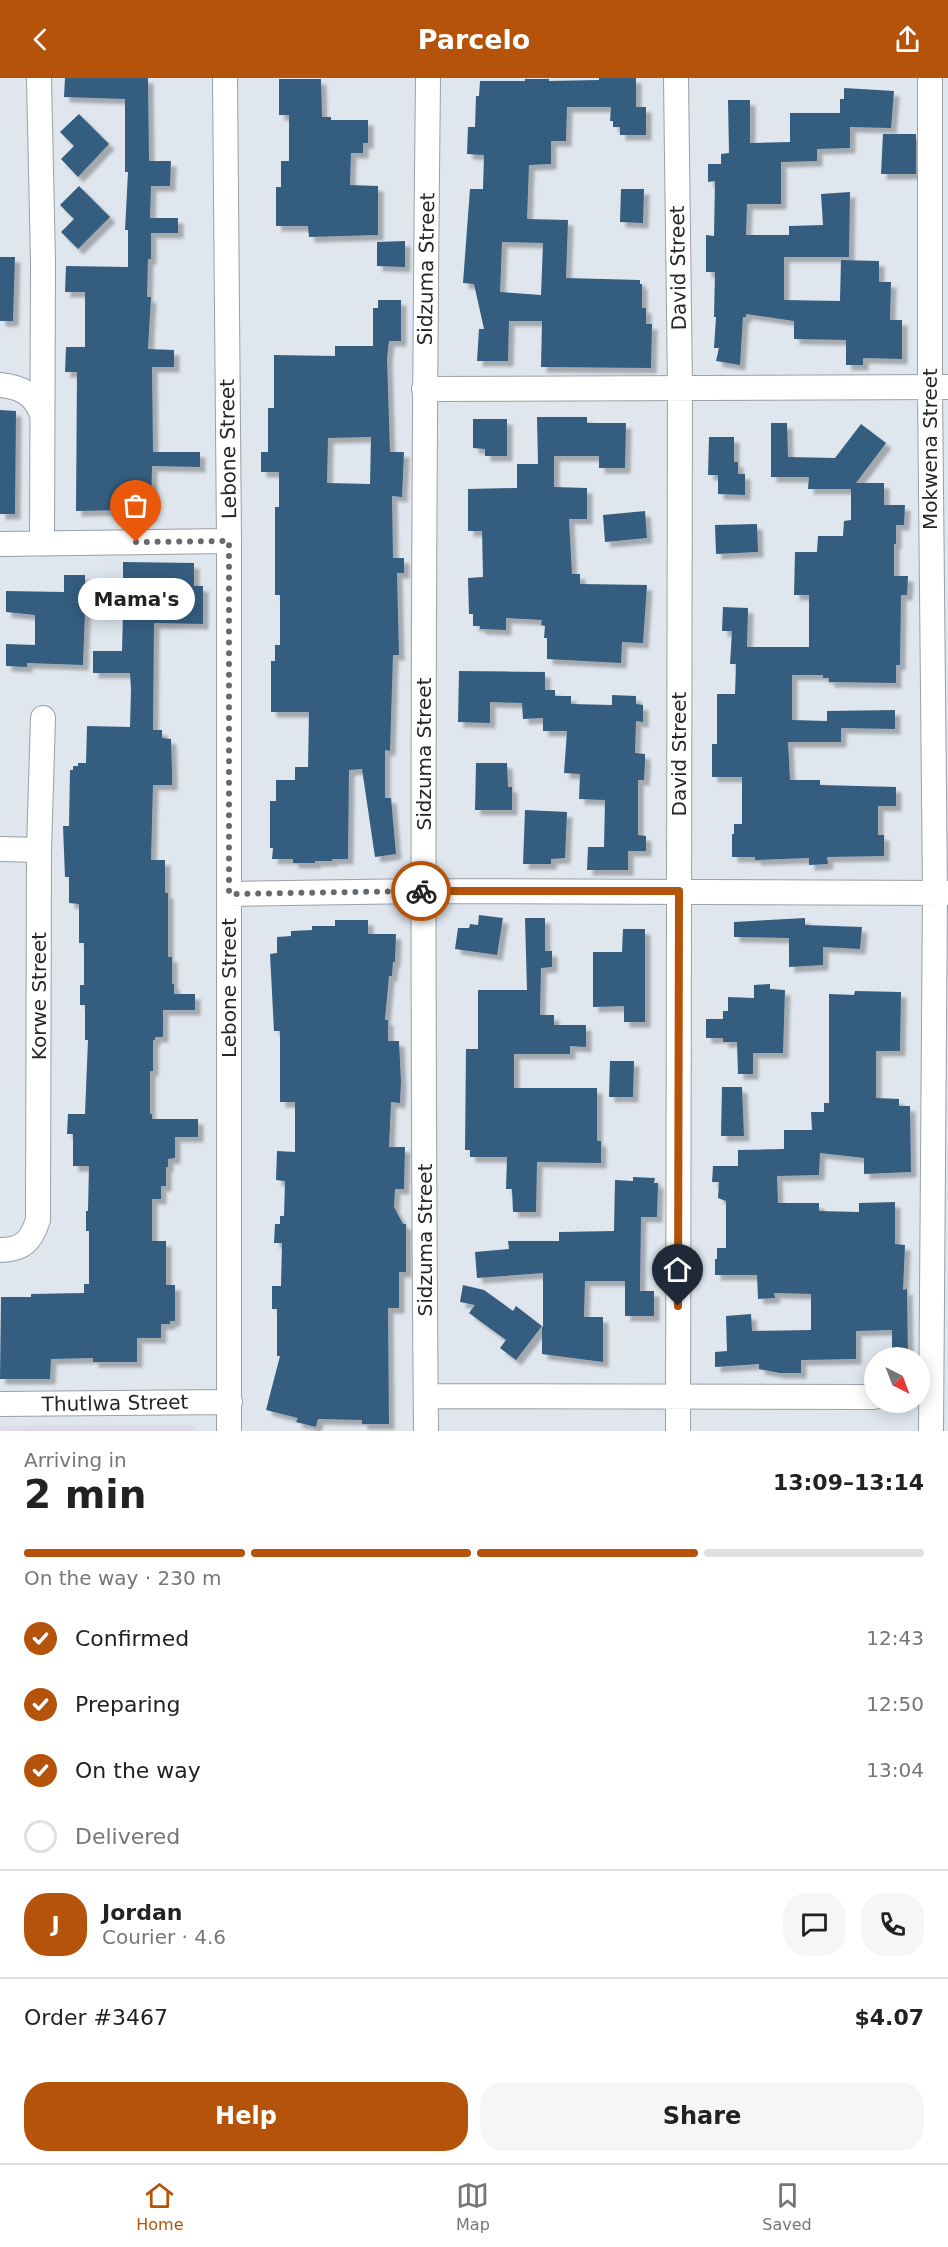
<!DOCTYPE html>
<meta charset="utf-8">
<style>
:root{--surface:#fff;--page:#f6f6f6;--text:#222;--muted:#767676;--line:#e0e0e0;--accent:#b45309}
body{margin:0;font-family:"DejaVu Sans",sans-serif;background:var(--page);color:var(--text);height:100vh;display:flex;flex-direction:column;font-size:22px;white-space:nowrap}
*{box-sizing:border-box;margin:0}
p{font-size:20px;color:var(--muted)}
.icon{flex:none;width:33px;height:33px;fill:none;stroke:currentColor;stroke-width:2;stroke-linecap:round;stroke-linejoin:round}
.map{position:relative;height:1353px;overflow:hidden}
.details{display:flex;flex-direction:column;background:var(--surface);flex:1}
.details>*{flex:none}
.needle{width:39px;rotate:138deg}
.tools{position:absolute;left:864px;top:1269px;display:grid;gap:12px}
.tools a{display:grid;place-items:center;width:66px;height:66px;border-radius:50%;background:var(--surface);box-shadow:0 3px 15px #0003;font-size:30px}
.pin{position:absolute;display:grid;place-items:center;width:51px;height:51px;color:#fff;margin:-62px -26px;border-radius:50% 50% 50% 0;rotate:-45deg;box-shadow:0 0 6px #0007}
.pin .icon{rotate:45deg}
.courier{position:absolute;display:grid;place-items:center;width:60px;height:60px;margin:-30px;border:4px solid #b45309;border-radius:50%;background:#fff;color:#222;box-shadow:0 2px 8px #0007}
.bubble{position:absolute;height:42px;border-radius:21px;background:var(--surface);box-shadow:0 3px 15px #0003;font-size:20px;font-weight:800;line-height:42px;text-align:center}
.overview em{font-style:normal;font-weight:800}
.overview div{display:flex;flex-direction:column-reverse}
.overview{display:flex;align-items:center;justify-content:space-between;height:102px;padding:0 24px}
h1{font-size:39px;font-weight:800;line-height:45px}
.bar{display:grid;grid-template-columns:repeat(4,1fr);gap:9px 6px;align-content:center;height:72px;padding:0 24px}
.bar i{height:8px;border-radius:4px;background:var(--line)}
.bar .current{background:var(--accent)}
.bar p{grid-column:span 4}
.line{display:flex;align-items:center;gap:15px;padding:0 24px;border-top:2px solid var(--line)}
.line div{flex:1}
.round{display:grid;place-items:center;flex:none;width:63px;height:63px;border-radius:24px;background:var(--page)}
ol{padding:0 24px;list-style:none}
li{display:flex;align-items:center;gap:18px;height:66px}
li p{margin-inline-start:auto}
li .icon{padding:6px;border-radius:50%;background:var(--accent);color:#fff;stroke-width:4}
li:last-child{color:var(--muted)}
li i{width:33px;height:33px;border:3px solid var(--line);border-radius:50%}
.action{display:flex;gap:12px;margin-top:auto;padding:12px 24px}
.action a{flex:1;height:69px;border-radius:24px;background:var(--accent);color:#fff;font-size:24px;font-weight:800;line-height:69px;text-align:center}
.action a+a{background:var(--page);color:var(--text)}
header{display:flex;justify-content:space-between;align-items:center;height:78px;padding:0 24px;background:var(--accent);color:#fff;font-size:27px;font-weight:800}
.tabs{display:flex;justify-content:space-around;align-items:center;height:84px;border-top:2px solid var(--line);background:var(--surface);font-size:16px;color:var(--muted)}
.tabs a{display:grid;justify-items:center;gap:3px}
.tabs .current{color:var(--accent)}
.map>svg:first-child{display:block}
.education{fill:#e2d6ea}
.building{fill:#355d80;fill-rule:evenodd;filter:url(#shadow)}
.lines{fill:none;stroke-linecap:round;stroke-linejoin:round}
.minor-casing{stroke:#99a0a6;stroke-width:26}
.minor{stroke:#fff;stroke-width:24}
.done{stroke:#656a6e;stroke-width:6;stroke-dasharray:0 10.8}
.route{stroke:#b45309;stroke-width:8}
.labels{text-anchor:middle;stroke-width:6;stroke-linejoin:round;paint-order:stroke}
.street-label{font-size:20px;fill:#242729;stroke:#fff}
</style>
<header><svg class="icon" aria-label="back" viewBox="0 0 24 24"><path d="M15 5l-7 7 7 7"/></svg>Parcelo<svg class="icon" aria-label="share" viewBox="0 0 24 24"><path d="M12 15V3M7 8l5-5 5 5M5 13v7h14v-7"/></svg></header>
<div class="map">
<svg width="948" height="1353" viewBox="0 0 948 1353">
<defs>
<filter id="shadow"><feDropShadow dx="5.5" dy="5.5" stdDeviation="1.5" flood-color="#0004"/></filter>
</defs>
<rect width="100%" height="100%" fill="#dfe6ed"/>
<path class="education" d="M190,1347l8,6h-198v-5z"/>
<path class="building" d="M65,0h83l1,83h22l-1,25h-19l-1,32h28v15h-27v26h-3l-1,38h4l-3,52 26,1v17h-22l1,85h47v15l-48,-1 -1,50h-23v-6l-52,1 1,-139h-12l1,-25h19v-55h-20l1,-26 62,1v-37h-3l3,-58h-3v-73l-61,-2z
M599,0h37v29h10v28h-26v-8h-7v-6h-3l1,-14h-44l-1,34h-15v23l-22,1 -2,54 41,1 -2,58 74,2v4h2v24h4v16h6l-1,44 -110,-1 1,-46h-33l-1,40h-31l2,-32h5l-10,-45 -11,-1 7,-94h13l1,-34 -17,-1 1,-27h7l1,-31h3l1,-15h45v-2h24v2l50,-1zM502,164l41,1 -2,52 -41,-3z
M279,1h42l1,38h9v3h37v23h-5v10h-12l-1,32 28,1v49l-69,2 -1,-11h-32v-39h5v-26h8v-46h-10z
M844,10l50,3 -3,37 -41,-1v21l-33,1v12l-36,1v42h-34l-1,31h43v-9l34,-1 -2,-31 29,-2 -1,65h-65v43l56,1 1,-41 38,1v21h12l-1,38h12v39l-39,-1v7h-17v-25l-52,-1v-18l-48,-7v3h-3l-3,48 -24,-4 3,-13h-5l2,-31h-2l1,-45h-9v-37l8,1 1,-55 -7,1v-18h13v-10l8,-1 -1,-53h22v43l40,-1v-29h50v-14h4z
M79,36l30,30 -31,33 -17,-18 13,-13 -14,-14z
M883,56h33v40h-35z
M79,108l31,31 -32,32 -17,-17 13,-13 -14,-14z
M621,111h23l-1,34 -23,-1z
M405,163v26l-28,-1v-24z
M0,179h15l-2,64h-13z
M378,222h23v41h-12l-2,17 3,94h14l-2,45 -10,-1 1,62h11v15h-7l2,82h-6l-3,96 -5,-1v48h6l5,56 -21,3 -13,-88 -13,1 -1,89h-16v2h-17v2h-22v-4h-21l1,-11h-3v-47h6v-21h19v-13h13l1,-55h-38v-51h4v-16h5v-50h-5v-88h4v-35h-18v-20h7v-44h6v-53l61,1v-10h38v-38h5zM371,359l-1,47 -43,-1 1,-45z
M0,332l16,1 -1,103h-15z
M537,339h50v6h39l-1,45h-26v-12h-45v31l33,1v31h-18l3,55h8v10l67,1 -4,58 -21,-1 -1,21 -74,-4v-21h-3l1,-12 -4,-1 1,-5 -36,-2v12l-26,-1v-3h-7v-12h-4l-1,-36 15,-1 -1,-46h-14v-42l49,-1v-24h21z
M473,341h34v37h-22v-7l-12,-1z
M771,345h16l1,34 47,1 26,-34 25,19 -30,40h28v22h21l-1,20h-8v19h-2v32h14l-1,19h-6l-1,70h-4v18l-67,-1v-4h-6v-3h-31v45l35,1v-10l68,-1v19l-54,-1v14h-53l2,38h30v5l76,2v19h-18v29h6v21l-57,1 1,7 -19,1v-7l-54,2v-3h-23v-23h2v-10h8v-47h-30v-33h5v-50h18l1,-30h-6l2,-33h-10l1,-24 25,1 -1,39h62v-52h-15l1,-43h22l1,-16h25l1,-15 7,-1v-31h-43l1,-12h-38z
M709,359h25v25h4v12h7v21l-27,-1v-19h-10z
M645,433l2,27 -42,4 -2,-27z
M757,446l1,28 -42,2 -1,-29z
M123,484l71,1v23h9v38l-49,-1 -1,107h9v8l9,1 1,31v15h-19l-2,75h14v33h3v64h4v27h2v10h21v16h-32v27h-8v3h-2v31h-3v43h2v5h46v18h-23v21l-7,1v8h-2v19h-5v13h-9v42h14v44h9v36h-5v3h-9v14h-24v24h-44v-4l-42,1 -1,20h-50l1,-82h30v-3l53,-1v-9h5v-53h-3v-20h2l1,-45h-16v-32h-6l1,-20h17l3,-74h-3v-35h-5v-20h4v-42h-5v-39l-10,-1v-26h-4l-2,-51h6l1,-56h3v-4h5v-3h8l1,-37 43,1 1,-38 -1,-16h-37v-22h29l1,-38 -38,-1 -2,53 -56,-2v4l-21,-1v-22l29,1v-30l-29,-3v-21l58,1v-17h21v15h38z
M459,593l86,1v18h10v6h16v8l41,1v-10l24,1v8l7,1v17l-7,-1 -1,32 10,1v8l-1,18h-6v55l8,1v15h-18v19h-41l1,-23h16l1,-47 -26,-1 1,-25 -16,-1 3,-42h-24v-13l-20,1 -1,-16 -32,-1v21l-32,-1z
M476,685h31l1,24h4v23h-37z
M525,732l42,2 -2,46 -14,1v5h-28z
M479,837l24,3 -6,37 -42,-6 3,-21h11l1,-4 8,1z
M525,840h20v33h7v16l-11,1 -1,47h14v10h32v22l-16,-1v8h-56v34h83v53h4v22l-64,-1 -1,50h-23l-1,-23h-6l1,-32h-37v-7h-5l1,-101h12v-59h49z
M805,840v7l57,2 -2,22 -37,-2v18l-34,2v-29l-55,-1v-15z
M335,842h33v14h28l-1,28h-2l-1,14h-3l-4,44h3v21h11l2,41 -1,21 -9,-1 -2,45h16l-1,42h-9l-1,18 9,17h3v48h-7v36h-11l1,116h-27v-4l-44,-1 -2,8 -20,-5 2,-4 -32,-8 14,-54h-3v-47h-5v-23h9l1,-43h-8l1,-19h5v-8h4l1,-35 -9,-1 1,-29 18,1v-50h-15v-71h-6l-4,-77 7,-1v-16l14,-1v-5l21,-1v-4h23z
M623,851h22v93h-21v-16l-31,1v-55h29z
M770,906v5l15,1 -2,63h-30v21h-15l-1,-32h-14v-4h-17v-19h17v-8h5v-14l26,1v-13z
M855,913l46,1 -1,59h-24v47l23,1v7h11l1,66 -47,2v-16l-44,-5 -1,22 -42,1 1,27h41v8l40,1v-9l36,-1v42l10,1 -2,45 4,-1 1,69h-16v-28l-36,1v28l-55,1v13h-21l-21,-4v-5l-44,3v-15l12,-1 -1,-35 25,-2 1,17 59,-1v-36l-37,-1 1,5 -17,1 -1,-24h-42v-16h2v-11h9v-47l-8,-3 1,-16h-7l1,-16h25v-16l46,-1v-19h28l-1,-18h13v-9h5v-109l25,1z
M610,983h24l-1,36h-24z
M722,1009h20l2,49h-23z
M633,1099l22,1 -1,5h4l-1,34h-16l-1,74h14v25h-29v-35h-40l-1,36h19v45l-61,-8v-28l-26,34 -16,-12 6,-8 -37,-27 6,-8 -15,-3 3,-17 21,5 29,21 3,-5 27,21v-54l-66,5 -2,-26 34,-3 -1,-8h51v-9l55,-1 1,-51 18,1z"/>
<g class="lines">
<defs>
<path id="minor" d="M39,0l4,184 -1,280
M225,0l4,463v890
M676,0l4,311 -2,1042
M930,0v309l5,506 -4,538
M0,307c20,2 33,8 41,27
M424,311l524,-2
M0,466l229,-3
M0,771l39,1
M229,816l194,-3 525,2
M0,1172c23,0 31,-9 38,-30l1,-370 4,-132
M426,1318l448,1
M0,1326l230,-2
M426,1353c-4,-451 -3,-902 2,-1353"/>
</defs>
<use href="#minor" class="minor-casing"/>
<use href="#minor" class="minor"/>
</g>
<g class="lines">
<path class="done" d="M136,464l93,-1v353l192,-3"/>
<path class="route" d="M421,813h258l-1,415"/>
</g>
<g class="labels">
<g class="street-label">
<text transform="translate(678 190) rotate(-91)" y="7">David Street</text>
<text transform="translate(426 191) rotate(-89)" y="7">Sidzuma Street</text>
<text transform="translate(228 371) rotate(-91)" y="7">Lebone Street</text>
<text transform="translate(930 371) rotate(-90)" y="7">Mokwena Street</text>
<text transform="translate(424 676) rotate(-90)" y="7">Sidzuma Street</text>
<text transform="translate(679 676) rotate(-90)" y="7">David Street</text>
<text transform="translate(229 910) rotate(-90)" y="7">Lebone Street</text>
<text transform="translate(39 918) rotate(-90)" y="7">Korwe Street</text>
<text transform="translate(425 1162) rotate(-90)" y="7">Sidzuma Street</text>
<text transform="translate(115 1325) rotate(-1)" y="7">Thutlwa Street</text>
</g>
</g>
</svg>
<div class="tools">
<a><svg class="needle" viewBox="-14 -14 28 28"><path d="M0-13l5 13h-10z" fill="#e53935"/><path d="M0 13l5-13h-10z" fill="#767676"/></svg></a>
</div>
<div class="pin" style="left:136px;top:464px;background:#ea580c"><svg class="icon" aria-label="bag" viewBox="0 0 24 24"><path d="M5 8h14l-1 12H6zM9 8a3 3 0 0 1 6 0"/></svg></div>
<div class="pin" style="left:678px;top:1228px;background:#1f2937"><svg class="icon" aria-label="home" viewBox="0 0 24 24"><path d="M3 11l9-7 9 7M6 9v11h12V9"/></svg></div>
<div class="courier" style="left:421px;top:813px"><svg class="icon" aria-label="bike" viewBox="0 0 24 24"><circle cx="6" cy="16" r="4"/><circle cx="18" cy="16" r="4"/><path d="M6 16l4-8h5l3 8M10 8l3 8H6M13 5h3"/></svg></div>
<div class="bubble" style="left:78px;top:500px;width:117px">Mama's</div>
</div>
<section class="details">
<div class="overview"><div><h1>2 min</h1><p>Arriving in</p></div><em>13:09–13:14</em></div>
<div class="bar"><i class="current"></i><i class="current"></i><i class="current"></i><i></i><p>On the way · 230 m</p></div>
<ol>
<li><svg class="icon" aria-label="check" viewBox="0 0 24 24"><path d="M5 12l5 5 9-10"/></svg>Confirmed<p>12:43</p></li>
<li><svg class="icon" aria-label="check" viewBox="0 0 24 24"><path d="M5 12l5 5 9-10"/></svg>Preparing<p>12:50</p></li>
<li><svg class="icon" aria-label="check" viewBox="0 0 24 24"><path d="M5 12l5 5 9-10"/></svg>On the way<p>13:04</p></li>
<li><i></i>Delivered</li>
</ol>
<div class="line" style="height:108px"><b class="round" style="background:var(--accent);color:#fff">J</b><div><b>Jordan</b><p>Courier · 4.6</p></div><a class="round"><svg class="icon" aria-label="chat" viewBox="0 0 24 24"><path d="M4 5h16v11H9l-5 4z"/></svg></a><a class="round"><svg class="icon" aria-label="phone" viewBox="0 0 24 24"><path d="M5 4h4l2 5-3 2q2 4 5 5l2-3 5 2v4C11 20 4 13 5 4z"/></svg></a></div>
<div class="line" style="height:78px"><div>Order #3467</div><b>$4.07</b></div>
<div class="action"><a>Help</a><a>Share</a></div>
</section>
<nav class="tabs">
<a class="current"><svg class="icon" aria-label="home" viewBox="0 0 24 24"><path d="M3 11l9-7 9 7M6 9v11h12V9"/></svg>Home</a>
<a><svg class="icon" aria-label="map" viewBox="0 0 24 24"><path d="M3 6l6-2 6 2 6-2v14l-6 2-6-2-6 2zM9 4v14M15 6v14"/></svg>Map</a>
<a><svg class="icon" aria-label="saved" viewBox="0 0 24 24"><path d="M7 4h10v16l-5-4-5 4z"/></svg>Saved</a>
</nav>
